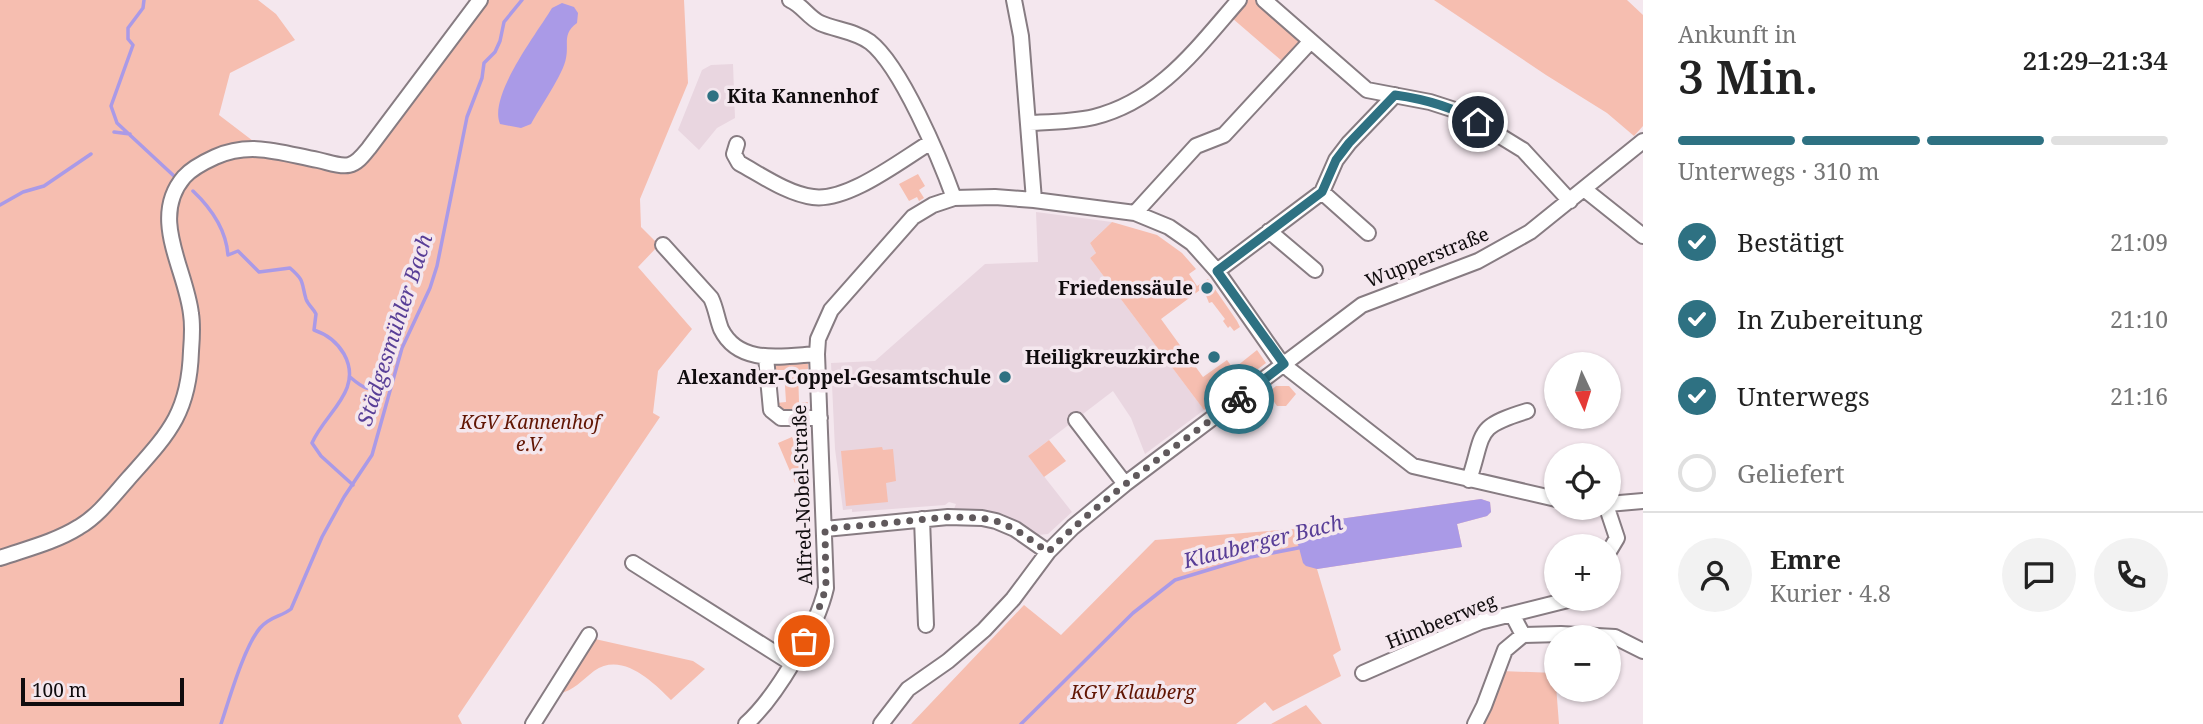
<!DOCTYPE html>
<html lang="de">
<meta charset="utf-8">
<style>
:root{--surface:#fff;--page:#f2f2f2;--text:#222;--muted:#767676;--line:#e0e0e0;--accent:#2e7182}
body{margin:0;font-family:"Noto Serif",serif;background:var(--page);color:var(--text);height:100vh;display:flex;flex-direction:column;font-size:26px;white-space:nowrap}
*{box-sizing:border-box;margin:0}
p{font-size:23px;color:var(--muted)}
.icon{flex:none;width:38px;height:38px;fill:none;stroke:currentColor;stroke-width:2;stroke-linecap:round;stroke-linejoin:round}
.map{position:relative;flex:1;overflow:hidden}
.sheet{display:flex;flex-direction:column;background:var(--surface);width:560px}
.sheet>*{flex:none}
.needle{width:46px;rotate:176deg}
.tools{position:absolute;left:1544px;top:352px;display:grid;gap:14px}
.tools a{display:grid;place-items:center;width:77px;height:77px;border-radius:50%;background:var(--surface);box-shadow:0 2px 5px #0004;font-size:35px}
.scale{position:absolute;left:21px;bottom:18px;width:163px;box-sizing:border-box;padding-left:7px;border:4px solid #100c0e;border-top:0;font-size:19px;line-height:24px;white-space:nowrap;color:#100c0e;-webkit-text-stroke:5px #f4e7ee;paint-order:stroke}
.pin{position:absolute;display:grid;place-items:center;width:60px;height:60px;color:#fff;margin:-30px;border:4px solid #fff;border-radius:50%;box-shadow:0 2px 7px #0007}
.courier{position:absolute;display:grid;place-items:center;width:70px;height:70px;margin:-35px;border:5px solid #2e7182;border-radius:50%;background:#fff;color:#222;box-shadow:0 2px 9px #0007}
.head em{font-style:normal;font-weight:600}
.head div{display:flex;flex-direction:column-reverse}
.head{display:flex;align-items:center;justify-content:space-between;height:119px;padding:0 35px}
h1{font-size:46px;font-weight:600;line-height:52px}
.bar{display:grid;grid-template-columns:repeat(4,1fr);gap:10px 7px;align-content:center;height:84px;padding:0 35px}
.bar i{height:9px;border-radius:5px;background:var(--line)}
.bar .on{background:var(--accent)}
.bar p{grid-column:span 4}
.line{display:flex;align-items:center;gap:18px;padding:0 35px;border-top:2px solid var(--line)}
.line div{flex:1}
.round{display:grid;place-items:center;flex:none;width:74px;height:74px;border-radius:37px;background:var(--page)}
ol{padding:0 35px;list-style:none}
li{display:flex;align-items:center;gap:21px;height:77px}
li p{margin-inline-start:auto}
li .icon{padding:7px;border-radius:50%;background:var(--accent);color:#fff;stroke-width:4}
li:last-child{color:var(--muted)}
li i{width:38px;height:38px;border:4px solid var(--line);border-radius:50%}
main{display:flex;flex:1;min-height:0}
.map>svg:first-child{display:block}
.built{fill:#e9d6e0}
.green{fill:#f6beb0}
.water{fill:#aa9ae7}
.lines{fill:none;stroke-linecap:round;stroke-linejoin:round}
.stream{stroke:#aa9ae7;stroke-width:3.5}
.minor-casing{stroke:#877c82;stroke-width:18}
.minor{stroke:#fff;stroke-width:14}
.done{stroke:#60595c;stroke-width:7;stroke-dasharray:0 12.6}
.route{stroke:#2e7182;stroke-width:9}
.poi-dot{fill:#2e7182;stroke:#f4e7ee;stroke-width:2.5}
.labels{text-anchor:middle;stroke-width:7;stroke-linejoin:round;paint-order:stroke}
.poi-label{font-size:19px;font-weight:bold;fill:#100c0e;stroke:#f4e7ee;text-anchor:end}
.street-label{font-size:19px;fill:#100c0e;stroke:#f4e7ee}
.park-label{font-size:19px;font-style:italic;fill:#611503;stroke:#f4e7ee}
.water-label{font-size:21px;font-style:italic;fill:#583e97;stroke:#f4e7ee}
</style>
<main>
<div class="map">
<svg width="1643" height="724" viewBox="0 0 1643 724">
<rect width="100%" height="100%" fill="#f4e7ee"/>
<path class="built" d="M733,64l2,54 -18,10 -18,22 -21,-20 24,-60 9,-5z
M1036,212l76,10 -22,21 6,10 -6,5 114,152 -59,44 -14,-36 -18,-27 -85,65 44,56 -24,22 -10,1 -34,-18v-3l-50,-5 2,-5 -7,-2 -4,3 -93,7v-3l-9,1 -8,-61 -4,-86 44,-2 110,-97 53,-2z"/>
<path class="green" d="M0,0h258l18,14 19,26 -65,33 -11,42 38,29c-32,1 -69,7 -86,38 -4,8 -5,18 -7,27 6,-5 12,-9 16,-15 5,-5 7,-13 13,-17 50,-40 101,-19 156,-5l137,-172h198l4,83 -48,116 1,28 18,18 -21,22 54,62 -34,42 -5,42 7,4 -202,299 4,8h-462z
M1248,0h7l44,41 -17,20 -50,-43z
M1434,0h193l16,15v111l-9,10 -27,-23 -61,-38z
M918,174l7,12 -6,4 5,8 -5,3 -2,-4 -8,4 -10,-17z
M1112,222l45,13 25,18 14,16 -7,5 8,12 11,-7 29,42 3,6 -6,4 -4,-5 -2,2 -5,-7 2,-2 -13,-17 -3,1 -4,-10 -2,1 -3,-4 -39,29 42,58 24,-17 10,14 -22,16 5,8 -16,12 -114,-152 6,-5 -6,-10z
M1257,350l9,13 -20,15 -9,-12z
M785,360h11l12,4v5l-10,1 1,32h9l-4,9 -22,1 -6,-9 10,-1 -2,-32h-9l-1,-5z
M1276,386h13l7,8 -10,12h-9l-9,-13z
M792,437l17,40 -14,6 -17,-40z
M1049,440l17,21 -22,16 -16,-21z
M882,447l1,3 10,-1 3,32 -10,2 2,19 -42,4 -5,-55z
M1481,499l9,3 1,10 -4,4 -30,8 5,23 -145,22 24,81 -8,5 8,21 -68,35 -8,-9 -29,22h-325l113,-119 37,30 94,-95 138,-11 4,-4z
M595,639l98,22 12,8 -34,31c-18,-18 -49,-49 -77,-29 -13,10 -19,19 -36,23l30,-51z
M1501,671l54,2 4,51h-80z
M1306,705l16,19h-51z"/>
<path class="water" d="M562,3l12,4 4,6 -1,10c-15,11 -8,20 -11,35 -2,15 -27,51 -35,66l-10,4 -21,-4c-12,-28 37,-91 52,-116z
M1481,499l9,3 1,10 -4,4 -30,8 5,23 -145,22 -11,-3 -3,-3 -9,-34 3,-4z"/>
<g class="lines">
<path class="stream" d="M144,0l-1,8 -15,20v11l5,6 -22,61 6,17 57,53
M114,132l16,2
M193,191c18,17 33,39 35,64l10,-4 21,21 31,-4c15,13 11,14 16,31 2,6 7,9 10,15l-2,16c12,4 23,12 30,24 20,36 -19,59 -32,89l9,13 32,29
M0,205l23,-13 21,-6 47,-32
M350,377c14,12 18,14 35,10l5,3
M221,724c8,-24 23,-77 39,-96 10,-12 21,-11 31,-19l31,-72 22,-40 28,-42 30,-107 28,-60 7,-22 30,-149 15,-39 2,-15 11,-11 5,-11 4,-19 18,-22
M1021,724l112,-111 42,-33 76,-23 52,-10"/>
<defs>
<path id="minor" d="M790,0c12,5 18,17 30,23 16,7 35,8 50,19 31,24 70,117 84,156
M1014,0l7,36 13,164
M1264,0l103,90 63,12 31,10 62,38 47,51
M1029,123c21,-1 44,-1 65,-6 65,-16 103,-69 145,-117
M737,144l-3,10 5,9c22,12 49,31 74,34 35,5 88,-37 118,-55
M1584,189l59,47
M1322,192l46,41
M1135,213l61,-67 28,-11 86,-93
M1269,231l46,39
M663,245l48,53c5,10 6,21 10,31 18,37 63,27 96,25
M1217,271l105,-79 14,-32 13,-17 46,-48
M766,357l5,53 10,8h39
M1076,420l49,64
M1469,480c16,-48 5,-53 58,-69
M1608,504l35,-3
M1607,508l10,30 -9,15
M922,519l4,106
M825,529l123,-12 34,1 14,3 19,8 33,23
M0,558c26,-9 55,-16 79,-31 19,-11 34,-31 49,-48 40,-45 61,-65 63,-128 1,-13 2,-25 0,-37 -5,-45 -42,-96 -7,-137 8,-9 20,-15 31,-20 36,-16 66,-4 103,3 10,2 21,7 31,5 9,-2 15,-11 20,-17l111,-148
M633,563l158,100
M1523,635l38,-1 54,3 28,14
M1363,673l117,-51 96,-24
M533,724l56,-89
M746,724c30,-27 71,-96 80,-136l-9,-234 1,-15 13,-29 82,-93 20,-12 21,-7 41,-1 39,3 101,13 34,14 23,16 25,28 61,87 12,12 123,96 143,33
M881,724l27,-35 40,-28 36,-31 29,-31 35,-47 25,-25 52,-43 237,-179 116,-44 52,-29 113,-91
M1475,724l9,-18 21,-56 18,-15 -11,-21"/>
</defs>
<use href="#minor" class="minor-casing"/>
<use href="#minor" class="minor"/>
</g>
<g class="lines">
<path class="done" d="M804,641l13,-27 9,-26 -1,-59 123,-12 34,1 14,3 19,8 33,23c58,-58 126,-104 191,-153"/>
<path class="route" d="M1239,399l45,-35 -67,-93 105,-79 14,-32 13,-17 46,-48c29,4 58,12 83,27"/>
</g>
<g class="poi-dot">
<circle cx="713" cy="96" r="7"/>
<circle cx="1207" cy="288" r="7"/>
<circle cx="1214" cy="357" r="7"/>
<circle cx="1005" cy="377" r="7"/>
</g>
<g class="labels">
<g class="poi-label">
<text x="727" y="103" text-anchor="start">Kita Kannenhof</text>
<text x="1193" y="295">Friedenssäule</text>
<text x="1200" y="364">Heiligkreuzkirche</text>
<text x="991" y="384">Alexander-Coppel-Gesamtschule</text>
</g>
<g class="street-label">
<text transform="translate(1427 257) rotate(-22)" y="7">Wupperstraße</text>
<text transform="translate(802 495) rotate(-92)" y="7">Alfred-Nobel-Straße</text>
<text transform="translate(1441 621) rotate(-22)" y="7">Himbeerweg</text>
</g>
<g class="park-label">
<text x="530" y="429">KGV Kannenhof<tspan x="530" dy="22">e.V.</tspan></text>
<text x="1133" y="699">KGV Klauberg</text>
</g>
<g class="water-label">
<text transform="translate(395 330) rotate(-72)" y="7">Städgesmühler Bach</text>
<text transform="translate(1263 542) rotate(-14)" y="7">Klauberger Bach</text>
</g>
</g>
</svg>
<div class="tools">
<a><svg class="needle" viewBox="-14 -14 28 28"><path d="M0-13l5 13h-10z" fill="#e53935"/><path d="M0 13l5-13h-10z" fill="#767676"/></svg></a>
<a><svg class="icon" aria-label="locate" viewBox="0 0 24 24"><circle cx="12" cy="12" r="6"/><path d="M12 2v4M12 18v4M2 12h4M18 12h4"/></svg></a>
<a>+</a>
<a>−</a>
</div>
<div class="scale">100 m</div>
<div class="pin" style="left:804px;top:641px;background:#ea580c"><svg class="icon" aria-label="bag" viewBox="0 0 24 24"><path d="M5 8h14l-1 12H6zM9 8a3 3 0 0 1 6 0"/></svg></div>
<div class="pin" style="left:1478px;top:122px;background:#1f2937"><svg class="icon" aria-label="home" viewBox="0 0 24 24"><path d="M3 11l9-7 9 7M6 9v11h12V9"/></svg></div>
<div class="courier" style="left:1239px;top:399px"><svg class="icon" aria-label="bike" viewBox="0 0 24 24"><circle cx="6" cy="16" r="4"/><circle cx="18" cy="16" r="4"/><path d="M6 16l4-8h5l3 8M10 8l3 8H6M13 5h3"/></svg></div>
</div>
<section class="sheet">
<div class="head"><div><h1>3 Min.</h1><p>Ankunft in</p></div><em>21:29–21:34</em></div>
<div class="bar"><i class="on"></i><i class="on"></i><i class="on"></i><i></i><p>Unterwegs · 310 m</p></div>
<ol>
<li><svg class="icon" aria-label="check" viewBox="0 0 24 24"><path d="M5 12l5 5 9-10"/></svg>Bestätigt<p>21:09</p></li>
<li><svg class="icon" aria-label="check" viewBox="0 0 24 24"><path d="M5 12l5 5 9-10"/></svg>In Zubereitung<p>21:10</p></li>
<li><svg class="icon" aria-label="check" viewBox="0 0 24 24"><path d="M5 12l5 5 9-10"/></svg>Unterwegs<p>21:16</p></li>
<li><i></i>Geliefert</li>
</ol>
<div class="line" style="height:126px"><a class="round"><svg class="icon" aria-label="person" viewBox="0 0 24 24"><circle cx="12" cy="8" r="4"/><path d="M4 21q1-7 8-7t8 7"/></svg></a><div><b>Emre</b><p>Kurier · 4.8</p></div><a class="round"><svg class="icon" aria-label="chat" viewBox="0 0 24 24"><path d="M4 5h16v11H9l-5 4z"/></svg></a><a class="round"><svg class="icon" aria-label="phone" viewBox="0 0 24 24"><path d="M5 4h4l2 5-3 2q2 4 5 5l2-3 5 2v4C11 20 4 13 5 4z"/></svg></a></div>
</section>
</main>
